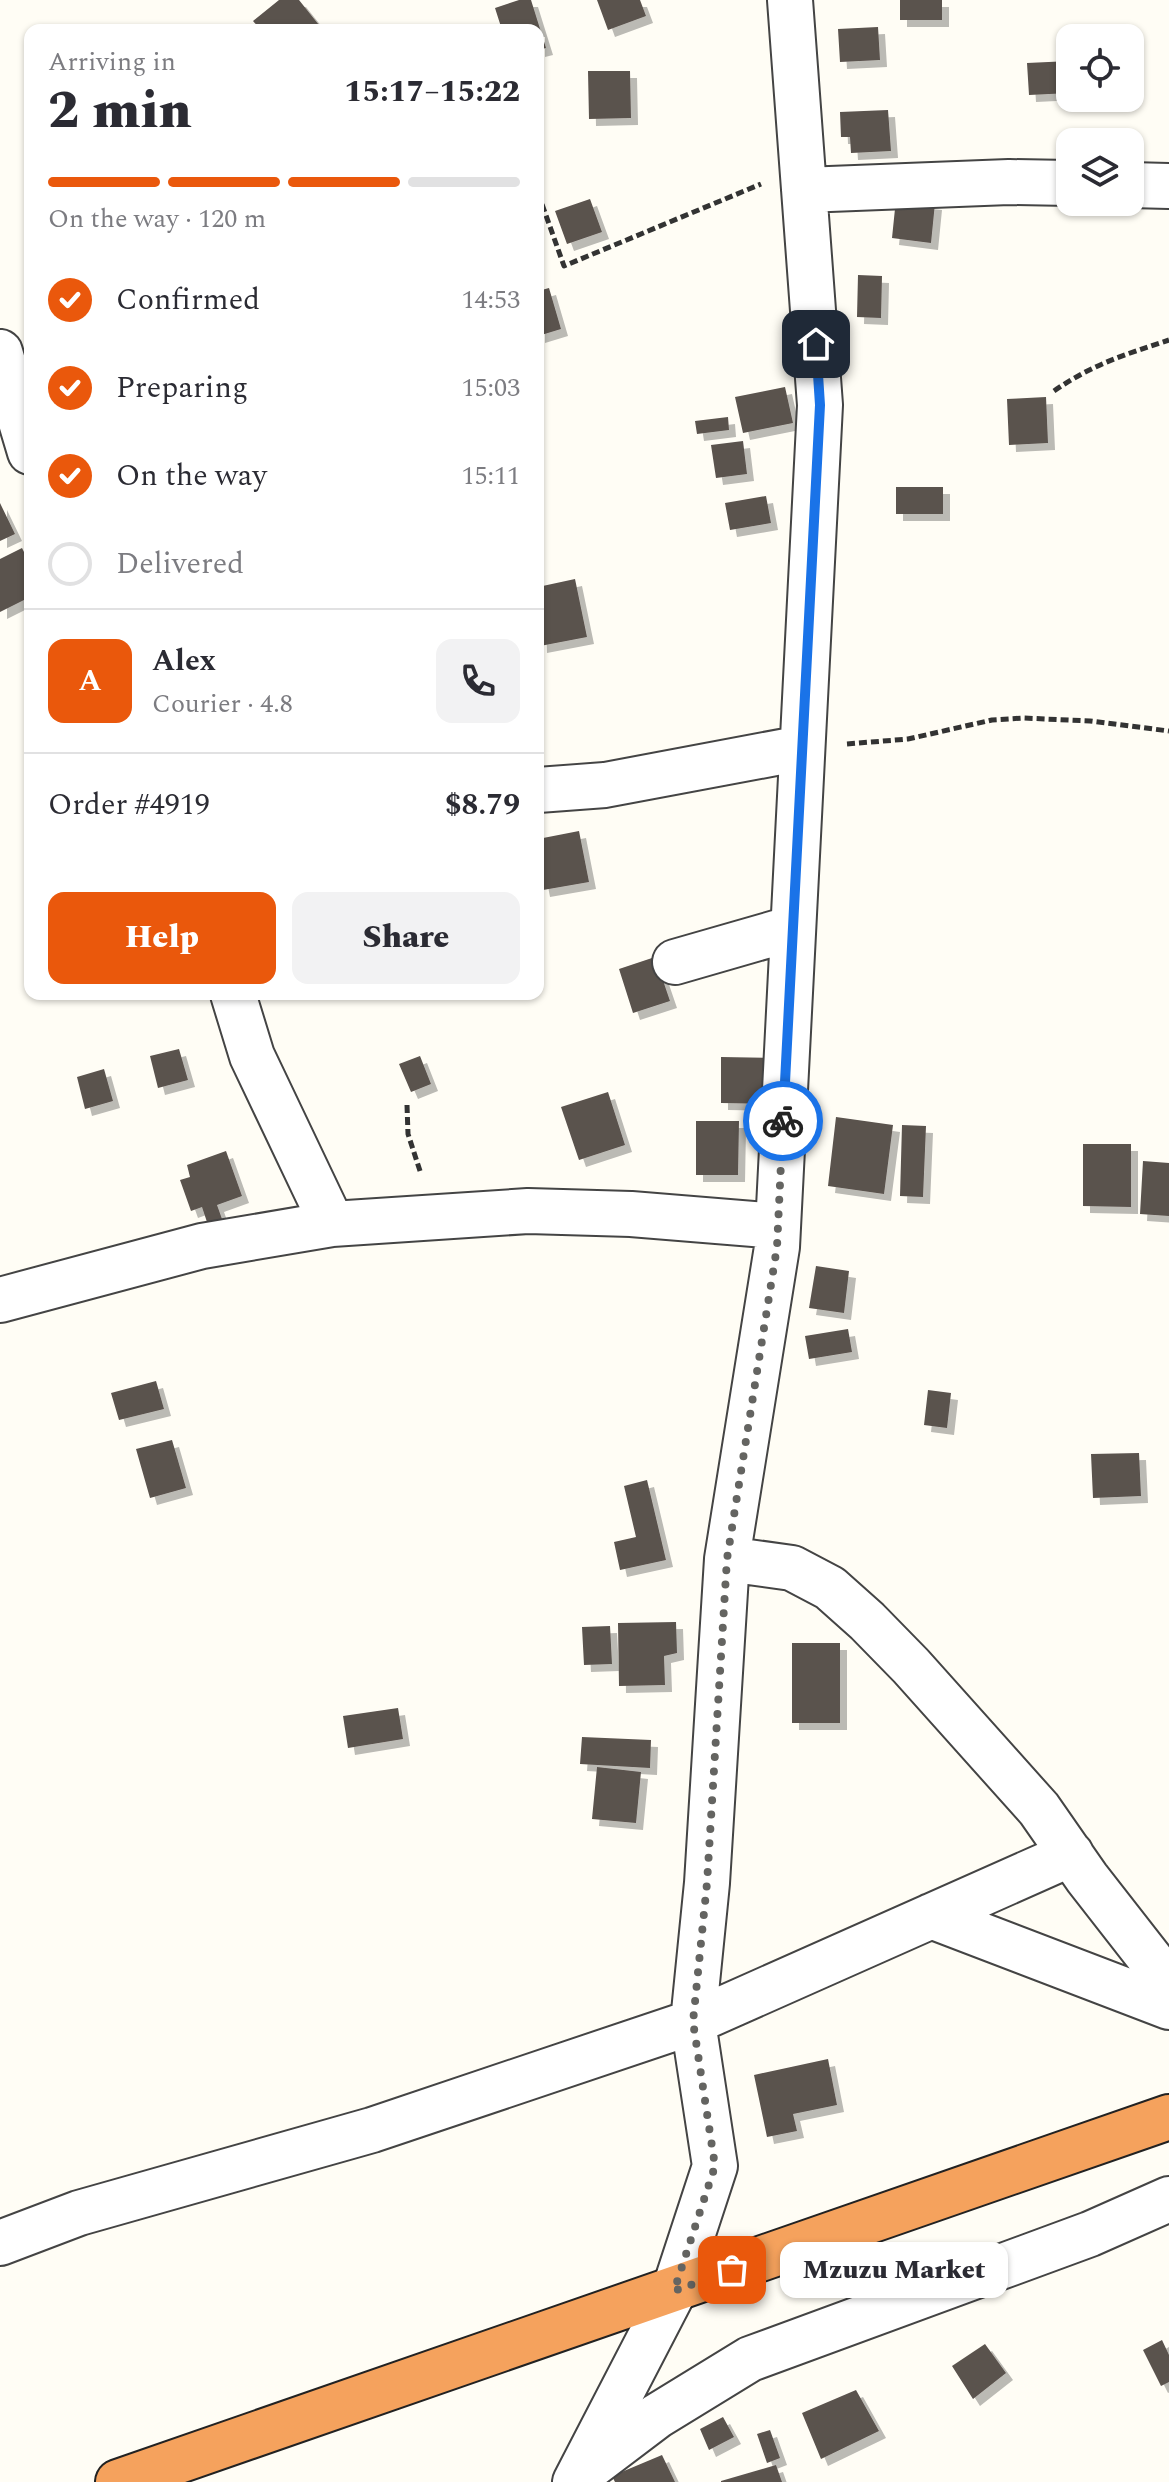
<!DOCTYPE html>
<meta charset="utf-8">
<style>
:root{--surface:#fff;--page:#f2f2f3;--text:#2b2b33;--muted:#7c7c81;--line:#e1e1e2;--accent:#ea580c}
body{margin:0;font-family:Spectral,serif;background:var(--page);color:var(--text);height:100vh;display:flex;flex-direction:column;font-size:30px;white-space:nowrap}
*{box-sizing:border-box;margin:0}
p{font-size:26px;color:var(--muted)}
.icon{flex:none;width:44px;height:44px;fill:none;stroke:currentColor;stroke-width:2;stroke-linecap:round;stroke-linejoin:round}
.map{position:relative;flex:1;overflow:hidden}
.sheet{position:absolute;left:24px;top:24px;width:520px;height:976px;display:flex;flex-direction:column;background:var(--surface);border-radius:16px;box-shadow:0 2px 6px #0004}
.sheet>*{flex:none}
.controls{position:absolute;left:1056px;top:24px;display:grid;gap:16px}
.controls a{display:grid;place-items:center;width:88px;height:88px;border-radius:16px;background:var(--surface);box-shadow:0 2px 6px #0004;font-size:40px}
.pin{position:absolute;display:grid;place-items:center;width:68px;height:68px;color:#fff;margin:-34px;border-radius:16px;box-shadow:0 4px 12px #0006}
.courier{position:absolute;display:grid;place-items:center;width:80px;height:80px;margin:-40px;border:6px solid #1a73e8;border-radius:50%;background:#fff;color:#222;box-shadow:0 2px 10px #0007}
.bubble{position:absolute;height:56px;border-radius:16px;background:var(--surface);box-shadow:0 2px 6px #0004;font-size:26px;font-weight:800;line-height:56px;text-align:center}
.headline em{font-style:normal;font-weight:800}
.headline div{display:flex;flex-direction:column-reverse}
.headline{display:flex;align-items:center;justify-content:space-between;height:136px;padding:0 24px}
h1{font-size:52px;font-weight:800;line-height:60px}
.bar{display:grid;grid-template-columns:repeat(4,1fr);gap:12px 8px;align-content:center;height:96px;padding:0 24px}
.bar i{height:10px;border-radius:6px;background:var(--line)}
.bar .current{background:var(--accent)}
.bar p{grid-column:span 4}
.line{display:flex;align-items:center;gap:20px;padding:0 24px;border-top:2px solid var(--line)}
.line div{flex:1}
.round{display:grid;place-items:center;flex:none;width:84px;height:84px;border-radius:16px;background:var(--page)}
ol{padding:0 24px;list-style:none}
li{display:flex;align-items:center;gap:24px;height:88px}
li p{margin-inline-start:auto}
li .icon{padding:8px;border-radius:50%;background:var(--accent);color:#fff;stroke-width:4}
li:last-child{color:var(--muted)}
li i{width:44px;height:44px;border:4px solid var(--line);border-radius:50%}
.action{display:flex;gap:16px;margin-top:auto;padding:16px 24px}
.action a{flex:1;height:92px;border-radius:16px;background:var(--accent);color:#fff;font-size:32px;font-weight:800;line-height:92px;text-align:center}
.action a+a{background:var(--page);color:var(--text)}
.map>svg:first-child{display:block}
.building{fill:#5a524d;filter:url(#shadow)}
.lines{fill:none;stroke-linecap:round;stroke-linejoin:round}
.minor-casing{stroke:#444;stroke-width:48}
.highway-casing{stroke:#222;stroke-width:48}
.path{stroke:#333;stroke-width:5;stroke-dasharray:8 4;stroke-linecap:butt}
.minor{stroke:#fff;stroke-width:44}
.highway{stroke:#f5a25d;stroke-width:44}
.done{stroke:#646461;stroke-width:8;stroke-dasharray:0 14.4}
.route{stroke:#1a73e8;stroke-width:10}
</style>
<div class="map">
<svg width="1169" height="2482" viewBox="0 0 1169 2482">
<defs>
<filter id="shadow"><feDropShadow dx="7" dy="7" stdDeviation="0" flood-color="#0004"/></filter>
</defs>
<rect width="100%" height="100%" fill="#fffdf5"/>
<path class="building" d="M279,0h20l24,30h-62l-8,-9z
M519,0h12l15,48 -8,2v-20h-36l-7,-22z
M597,0h43l6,16 -38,14z
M900,0h42v20h-42z
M878,27l2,33 -40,2 -2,-33z
M1070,61v32l-41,2 -2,-32z
M588,71h42l1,47 -42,1z
M888,110l3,41 -40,2 -1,-16h-9l-1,-25z
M590,199l12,33 -35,12 -12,-33z
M896,199l39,4 -4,40 -39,-5z
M858,275l24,1 -1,42 -24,-1z
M549,288l12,41 -23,7v-45z
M785,387l8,36 -50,10 -8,-36z
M1046,397l2,46 -39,2 -2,-46z
M728,417l1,13 -32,4 -2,-13z
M743,441l4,33 -31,4 -5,-33z
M896,487h47v27h-47z
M766,496l5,27 -41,7 -5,-27z
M0,503l15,31 -15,7z
M22,548l8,16v33l-30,15v-53z
M575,579l12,58 -47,9 -2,-59z
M579,831l10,51 -46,8 -5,-26v-25z
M655,957l15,44 -37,12 -14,-44z
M179,1049l9,31 -30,8 -8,-32z
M420,1056l11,28 -20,8 -12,-28z
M721,1057l51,1 -1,46 -50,-1z
M104,1069l9,32 -28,8 -8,-32z
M608,1092l17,53 -46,15 -18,-53z
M836,1117l57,8 -9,69 -56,-8z
M696,1121h43l-1,54h-42z
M902,1125l24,1 -3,71 -23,-1z
M1083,1144h48v63l-48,-1z
M226,1151l16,45 -25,9 5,14 -14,6 -6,-18 -11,4 -11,-31 10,-3 -3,-12z
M1143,1161l26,2v53l-29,-2z
M816,1266l33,5 -5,42 -35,-5z
M848,1329l4,23 -43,7 -4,-23z
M156,1381l8,28 -45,11 -8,-27z
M928,1390l23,3 -4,35 -23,-3z
M172,1440l14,48 -36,10 -14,-49z
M1139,1453l2,43 -48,2 -2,-44z
M647,1480l19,80 -46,10 -6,-28 22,-5 -12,-51z
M676,1622l1,31 -13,3 1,29 -46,1 -1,-63z
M610,1626l2,38 -28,1 -2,-38z
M792,1643h48v80h-48z
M398,1708l5,31 -55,9 -5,-32z
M582,1737l69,3 -1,28 -70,-4z
M597,1767l44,5 -5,51 -44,-4z
M828,2059l9,46 -44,9 4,17 -30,6 -13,-62z
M1162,2340l7,15v27l-8,4 -18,-36z
M985,2344l21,29 -33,26 -21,-33z
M856,2390l23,41 -58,28 -19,-46z
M723,2417l11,20 -25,13 -9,-21z
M770,2430l10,28 -13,5 -10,-29z
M662,2455l13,27h-60l-3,-6z
M776,2465l6,17h-61v-1z"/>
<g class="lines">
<defs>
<path id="minor" d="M1130,185l39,1
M804,190l205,-8 61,1
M0,352l30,100
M538,790l67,-5 197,-37
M675,962l118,-34
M233,994l19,62 80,168
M0,1300l202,-54 130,-22 196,-13 103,3 146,12
M727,1559l65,9 38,20 37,33 44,45 128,143 48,69 64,82 18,33
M931,1916l238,91
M0,2243l79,-30 293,-83 321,-108 378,-168
M587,2469l70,-53 93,-57 340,-125 79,-35
M575,2482l99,-191 41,-125 -22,-144 14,-139 20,-324 50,-312 43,-842 -30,-405"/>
<path id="highway" d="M118,2482l1051,-365"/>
</defs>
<use href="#minor" class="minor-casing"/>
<use href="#highway" class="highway-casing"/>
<path class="path" d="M538,193l26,73 197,-82
M1054,391c37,-26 72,-37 115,-51
M847,744l61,-5 84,-19 31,-2 67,3 79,10
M407,1105l1,29 13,40"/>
<use href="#minor" class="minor"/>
<use href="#highway" class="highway"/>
</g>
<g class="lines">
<path class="done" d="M732,2270l-58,21 41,-125 -22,-144 14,-139 20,-324 50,-312 6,-126"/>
<path class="route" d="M783,1121l37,-716 -4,-61"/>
</g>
</svg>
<div class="controls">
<a><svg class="icon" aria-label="locate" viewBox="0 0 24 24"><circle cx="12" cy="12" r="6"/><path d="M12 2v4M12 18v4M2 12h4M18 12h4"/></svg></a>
<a><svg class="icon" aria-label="layers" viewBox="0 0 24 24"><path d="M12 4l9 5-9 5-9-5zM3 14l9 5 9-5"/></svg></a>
</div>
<div class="pin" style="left:732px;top:2270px;background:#ea580c"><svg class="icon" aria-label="bag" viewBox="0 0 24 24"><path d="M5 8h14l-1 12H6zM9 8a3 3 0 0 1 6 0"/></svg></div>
<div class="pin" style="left:816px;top:344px;background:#1f2937"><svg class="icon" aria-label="home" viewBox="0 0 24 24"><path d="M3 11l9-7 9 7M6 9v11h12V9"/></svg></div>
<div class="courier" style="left:783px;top:1121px"><svg class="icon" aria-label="bike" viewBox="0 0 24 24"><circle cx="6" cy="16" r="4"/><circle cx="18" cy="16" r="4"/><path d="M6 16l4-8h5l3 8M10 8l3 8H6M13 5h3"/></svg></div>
<div class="bubble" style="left:780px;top:2242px;width:228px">Mzuzu Market</div>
<section class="sheet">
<div class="headline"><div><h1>2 min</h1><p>Arriving in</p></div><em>15:17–15:22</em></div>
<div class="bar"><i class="current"></i><i class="current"></i><i class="current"></i><i></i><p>On the way · 120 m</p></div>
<ol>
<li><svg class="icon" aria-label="check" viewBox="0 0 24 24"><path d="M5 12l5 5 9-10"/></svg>Confirmed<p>14:53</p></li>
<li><svg class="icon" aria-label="check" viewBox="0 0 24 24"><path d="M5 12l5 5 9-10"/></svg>Preparing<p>15:03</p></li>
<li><svg class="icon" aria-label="check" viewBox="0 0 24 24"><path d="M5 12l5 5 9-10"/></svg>On the way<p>15:11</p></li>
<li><i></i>Delivered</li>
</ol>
<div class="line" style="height:144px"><b class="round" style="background:var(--accent);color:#fff">A</b><div><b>Alex</b><p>Courier · 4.8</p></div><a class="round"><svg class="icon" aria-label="phone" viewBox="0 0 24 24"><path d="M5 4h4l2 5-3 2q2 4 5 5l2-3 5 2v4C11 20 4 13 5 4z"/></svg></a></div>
<div class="line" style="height:104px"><div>Order #4919</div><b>$8.79</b></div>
<div class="action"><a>Help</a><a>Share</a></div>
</section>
</div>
